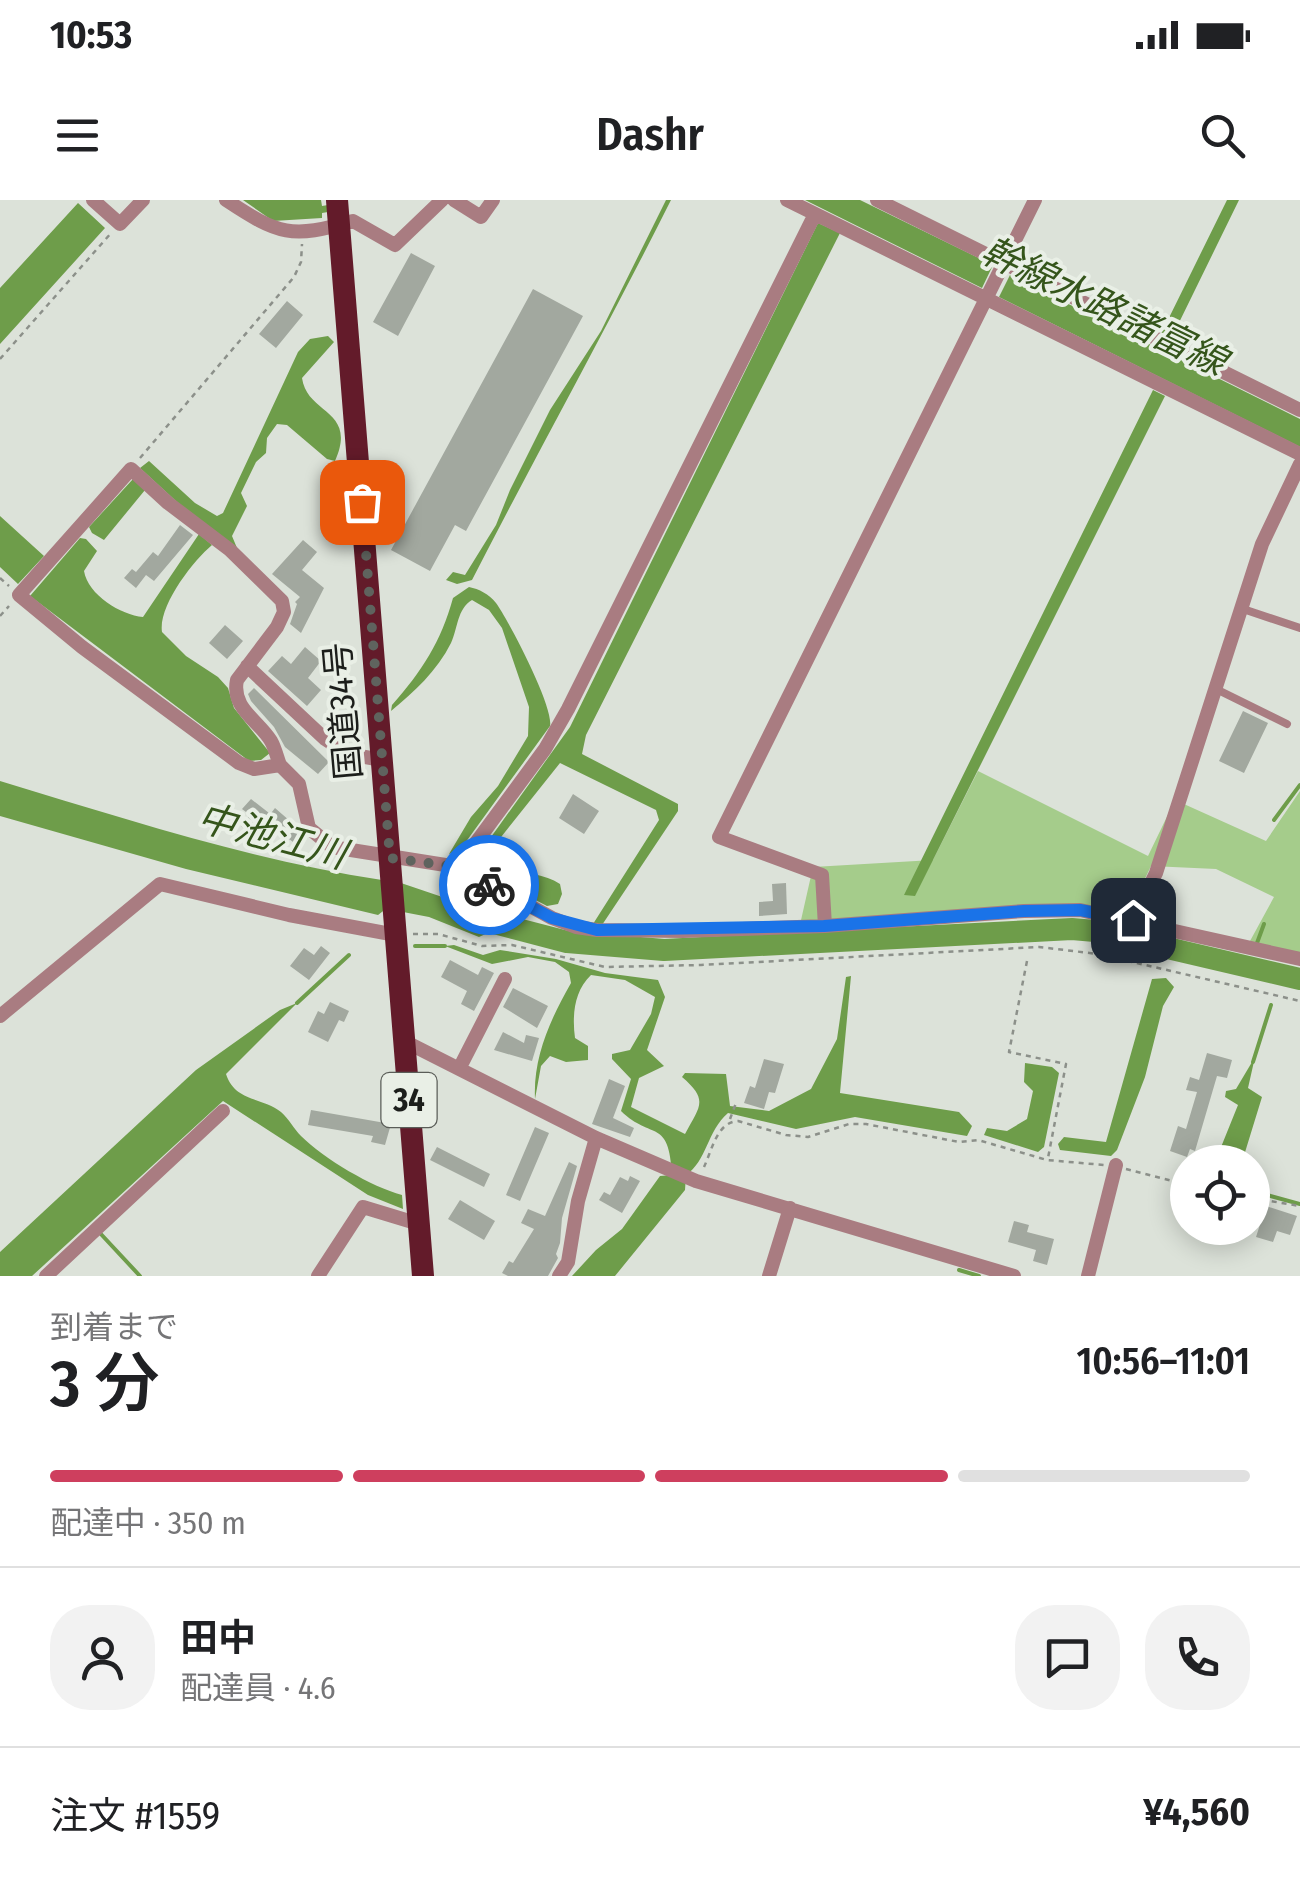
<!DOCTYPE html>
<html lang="ja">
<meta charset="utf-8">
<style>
:root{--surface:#fff;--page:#f2f2f2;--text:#202124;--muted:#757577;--line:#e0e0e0;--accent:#ce3f5e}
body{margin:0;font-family:"Fira Sans Condensed","Noto Sans JP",sans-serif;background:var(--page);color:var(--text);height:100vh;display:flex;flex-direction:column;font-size:38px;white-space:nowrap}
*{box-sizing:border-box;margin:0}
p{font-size:32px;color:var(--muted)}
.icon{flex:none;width:55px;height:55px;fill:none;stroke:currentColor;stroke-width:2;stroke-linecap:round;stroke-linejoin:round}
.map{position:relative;height:1076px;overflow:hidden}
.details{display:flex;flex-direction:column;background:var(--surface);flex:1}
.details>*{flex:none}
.tools{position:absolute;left:1170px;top:945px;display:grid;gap:20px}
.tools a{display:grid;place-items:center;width:100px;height:100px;border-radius:50%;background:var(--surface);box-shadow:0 5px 25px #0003;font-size:50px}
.pin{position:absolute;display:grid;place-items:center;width:85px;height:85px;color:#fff;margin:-42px;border-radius:20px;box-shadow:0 5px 15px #0006}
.courier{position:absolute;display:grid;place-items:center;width:100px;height:100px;margin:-50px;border:8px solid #1a73e8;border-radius:50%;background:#fff;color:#222;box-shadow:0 2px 12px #0007}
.overview em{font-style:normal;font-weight:600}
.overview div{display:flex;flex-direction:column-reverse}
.overview{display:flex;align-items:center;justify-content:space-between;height:170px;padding:0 50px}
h1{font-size:65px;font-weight:600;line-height:75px}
.bar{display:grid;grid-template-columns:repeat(4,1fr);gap:15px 10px;align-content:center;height:120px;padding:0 50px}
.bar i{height:12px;border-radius:8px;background:var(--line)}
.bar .current{background:var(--accent)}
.bar p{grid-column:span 4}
.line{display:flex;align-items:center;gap:25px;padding:0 50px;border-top:2px solid var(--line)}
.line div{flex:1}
.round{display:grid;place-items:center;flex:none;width:105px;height:105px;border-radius:40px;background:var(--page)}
.status{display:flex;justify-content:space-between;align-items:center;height:70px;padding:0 50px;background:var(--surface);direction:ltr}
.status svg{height:28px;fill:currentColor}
header{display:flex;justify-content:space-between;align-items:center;height:130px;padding:0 50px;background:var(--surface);font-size:45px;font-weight:600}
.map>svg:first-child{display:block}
.green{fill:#a5cc8b}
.water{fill:#6e9d4a}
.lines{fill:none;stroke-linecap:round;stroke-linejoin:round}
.stream{stroke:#6e9d4a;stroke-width:4}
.river{stroke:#6e9d4a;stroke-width:22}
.building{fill:#a2a89f}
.path{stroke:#8c908a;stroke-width:2.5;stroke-dasharray:5 5;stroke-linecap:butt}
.service{stroke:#a97c81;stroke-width:8}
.minor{stroke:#a97c81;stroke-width:14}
.trunk{stroke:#631b2a;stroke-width:22}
.done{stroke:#5f635e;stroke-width:10;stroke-dasharray:0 18}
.route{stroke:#1a73e8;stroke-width:12}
.labels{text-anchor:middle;stroke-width:8;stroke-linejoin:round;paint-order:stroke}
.shield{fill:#e9efe6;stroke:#5a5d58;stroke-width:2.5}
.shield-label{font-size:32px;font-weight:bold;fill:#1c1e1b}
.street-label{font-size:35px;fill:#1c1e1b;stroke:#e9efe6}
.water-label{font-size:38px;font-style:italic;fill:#35551b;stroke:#e9efe6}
</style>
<div class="status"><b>10:53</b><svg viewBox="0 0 49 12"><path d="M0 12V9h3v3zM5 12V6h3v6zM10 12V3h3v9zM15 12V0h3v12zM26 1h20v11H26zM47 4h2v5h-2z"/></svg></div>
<header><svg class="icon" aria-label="menu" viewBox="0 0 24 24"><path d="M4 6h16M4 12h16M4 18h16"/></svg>Dashr<svg class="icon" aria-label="search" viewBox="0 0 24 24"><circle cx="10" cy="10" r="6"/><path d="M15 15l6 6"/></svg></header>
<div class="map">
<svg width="1300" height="1076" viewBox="0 0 1300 1076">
<rect width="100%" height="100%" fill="#dce2d9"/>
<path class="green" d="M978,571l170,85 27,-56 91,41 34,-50v172l-56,-11 30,-55 -58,-28 -65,-3 -28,58 -47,-10 -277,15 14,-62 120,-7z"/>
<path class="water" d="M243,0h78l1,6 6,-1v7l-6,1v5l-49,3z
M666,0h5c-64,128 -134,253 -199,380l-15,4 -11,-4 7,-8 12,3 31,-50 14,-35 40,-80 51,-79z
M805,0h55l133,65 -11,23z
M1227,0h12l-68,139 -10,-5z
M78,3l27,25 -105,116v-56z
M818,23l22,10 -254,502 -4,19 96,50v7l-76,114 -9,-1 66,-104 -3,-10 -96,-47 -70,88v10c22,14 49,9 70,23l2,10 -4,10 -11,2 -74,-39 3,-9 94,-131z
M1010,75l290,144v28l-301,-150z
M328,136l6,6 -32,36c5,37 56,31 33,83l-8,-2 -40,-34 -10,-1 -10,14 -1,15 -10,9 -15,31 6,13 -15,30 5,12 -48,-35 -49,-45 9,-7 46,42 22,13 6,-3 75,-161 12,-13z
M1153,190l12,6 -250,500 -11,-1z
M133,279l12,11 -41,50 -12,-7 -3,-6z
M0,316l44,40 -26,28 -18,-17z
M199,334l13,11c-19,16 -54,61 -50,87l24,24 32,21 10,11 6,20 36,45 -9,7 -12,1 -219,-165 50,-58 6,1 11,12 -13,20c4,24 37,44 59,46z
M469,387c10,2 20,7 27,16 13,18 58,104 54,123l-90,124 -11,4 22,-37 27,-31 30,-50 1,-29 -27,-79 -13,-18 -17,-10c-15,9 -14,28 -21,43 -14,28 -37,49 -60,68l1,-6c30,-34 49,-63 61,-107z
M0,581c126,38 251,79 382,99l5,28 -9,7 -192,-46 -186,-53z
M401,683l59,20 10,-6 24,8 -4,27 -11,5 -50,-20 -26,-5z
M454,745l29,10 17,-5 56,9 49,14 53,7 7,17 -18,53 17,16 -25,12 -8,29 54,27c15,-28 24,-34 -3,-57l3,-4 41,1 4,32 39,5 42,-22 26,-50 9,-62 5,-1 -11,117 119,19 13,14 -5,10 -112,-19 -59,12 -68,-16c-21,18 -21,48 -42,62l-1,15 -70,86h-43l24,-26 26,-21 38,-53 12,-1c-3,-58 -20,-34 -51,-64l10,-32 -19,-20v-5l18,-4 21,-36 4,-17 -30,-17 -34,-5c-17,16 -19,41 -16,63l13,8v14l-22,2 -16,-6 -9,10 -6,33c-2,-42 15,-79 36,-116l-2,-11 -14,-10 -27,-5 -36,7 -47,-18z
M1166,778l8,9 -11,19 -18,71 -28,73 -6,6 -51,-6 -2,-6 6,-7 42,5 46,-163z
M297,803l-71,71c9,28 36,23 55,38 8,7 13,17 20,24 23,23 71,51 101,59l1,14 -35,-14 -145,-94 -191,175h-32v-24l196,-182 84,-60z
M1255,857l-7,31 14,9 -20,65h-27l23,-57 -13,-8 1,-6 10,-2z
M1025,863l27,4 7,6 -15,74 -6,5 -54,-17 3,-7 20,3 20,-12 6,-28 -9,-9z"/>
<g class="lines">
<path class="stream" d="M1274,620l26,-35
M1257,743l7,-19
M415,746h30
M297,803l52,-48
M1253,862l18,-57
M1252,991l48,13
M99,1032l41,44
M959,1070l20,6"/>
<path class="river" d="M464,715l103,27 97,8 408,-21 23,2 205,48"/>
</g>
<path class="building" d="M411,53l24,13 -37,70 -25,-14z
M533,89l50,27 -117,215 -11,-6 -25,46 -39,-21z
M287,101l16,14 -27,33 -17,-14z
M180,325l13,10 -39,46 -8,-6 -10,13 -12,-10 8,-9 4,3 17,-20 5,4z
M303,340l14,12 -15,18 22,18 -23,45 -11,-9 7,-20 -2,-2 5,-5 -28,-23z
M225,425l18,16 -16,18 -18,-16z
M305,447l16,14 -13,17 13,12 -14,16 -39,-35 14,-15 9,8z
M254,488l75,74 -11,12 -33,-27 -11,-20 -23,-26 -3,-7z
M1243,511l25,12 -24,50 -25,-12z
M573,594l26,17 -15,23 -25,-16z
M251,599l18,14 -17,22 -11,-9 9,-11 -8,-6z
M275,608l23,20 5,9 -6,8 -32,-24z
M786,683l1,31 -28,2v-14l14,-1 -1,-17z
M321,746l9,7 -21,27 -19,-14 14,-18 10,7z
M450,760l28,15 4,-8 12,6 -20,38 -13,-7 6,-13 -26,-14z
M513,788l35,18 -11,22 -34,-21z
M330,802l19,9 -5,11 -5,-2 -11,22 -20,-10 10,-21 6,3z
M503,832l21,11 2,-8 13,3 -7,23 -38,-11z
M1207,853l25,7 -5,18 -10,-2 -22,75 -5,-2 -3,8 -17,-6 8,-25 8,3 11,-37 -11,-2 4,-13 9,3z
M764,859l20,5 -9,29 -6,-1 -5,17 -20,-6 6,-17 5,2z
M609,879l16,7 -12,32 21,10 -4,9 -38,-13z
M311,910l80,14 -6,21 -14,-3 2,-6 -65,-11z
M535,927l14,6 -29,68 -14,-6z
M437,947l53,27 -6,13 -54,-27z
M569,962l8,4 -15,52 -2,25 -4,11 2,4 -10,18h-40l-6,-3 7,-12 4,2 21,-34 -13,-6 7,-14 17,7z
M630,976l10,5 -18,32 -23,-13 5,-8 6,3 10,-18 8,4z
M460,1000l35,21 -11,19 -36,-21z
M1266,1006l31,10 -7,19 -13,-4 -4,11 -17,-5z
M1014,1021l15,4 -2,7 27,7 -7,26 -14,-4 3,-11 -28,-8z"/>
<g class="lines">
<path class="path" d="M0,159l112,-127
M140,258l154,-181 7,-15 1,-18
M0,378l9,8
M0,416l9,-10
M413,734h25l44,12 30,-1 93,22 96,-2 338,-18 59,7 202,47
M1027,761l-18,91 57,12 -18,94
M730,919l6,-16
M704,967c8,-17 13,-45 34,-46l48,14 22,2 41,-13h17l93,18 19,-2 69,20 57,5
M1126,969l62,16
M1252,998l48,8"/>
<path class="service" d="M1243,409l57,19
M1216,489l71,35"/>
<path class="minor" d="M93,0l27,24 23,-24
M226,0c53,35 65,39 127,21l42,24 47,-45
M454,0l27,17 12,-17
M787,0l513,254
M877,0l423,210
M131,269l37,34 62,47 52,51 2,11 -7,15 -40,53c-6,28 21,40 34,61 4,7 6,16 9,24l-26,4 -15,-6 -157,-116 -63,-52z
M247,466l78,73 23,15 34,6
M280,565l19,19 10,44 23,19 126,20 94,51 24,9 21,3 86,1 142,-5 199,-15 56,-1 220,49
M458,667l87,-118 23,-40 247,-495
M1133,721l23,-48 106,-329 38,-80
M825,726l-3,-51 -103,-38 316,-637
M0,816l160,-132 129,31 107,20
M404,841l192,97 100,43 318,95
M460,867l45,-88
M46,1076l177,-165
M318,1076l45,-69 56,17
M559,1076l9,-14 10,-61 18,-63
M769,1076l21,-68
M1088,1076l28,-111"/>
<path class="trunk" d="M337,0l86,1076"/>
</g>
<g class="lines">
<path class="done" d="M362,302l28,356 68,9 31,18"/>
<path class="route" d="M489,685l63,33 45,12 227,-4 200,-15 56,-1 53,10"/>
</g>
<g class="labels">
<rect class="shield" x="381.5" y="873" width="55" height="54" rx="8"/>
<g class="shield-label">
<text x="409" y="911">34</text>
</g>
<g class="street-label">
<text transform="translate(343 511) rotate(-95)" y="12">国道34号</text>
</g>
<g class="water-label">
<text transform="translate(1104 106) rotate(26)" y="13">幹線水路諸富線</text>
<text transform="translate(272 636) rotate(15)" y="13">中池江川</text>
</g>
</g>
</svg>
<div class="tools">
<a><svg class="icon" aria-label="locate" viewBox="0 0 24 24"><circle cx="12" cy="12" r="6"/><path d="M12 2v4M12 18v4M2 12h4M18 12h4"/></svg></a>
</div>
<div class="pin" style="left:362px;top:302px;background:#ea580c"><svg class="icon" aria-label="bag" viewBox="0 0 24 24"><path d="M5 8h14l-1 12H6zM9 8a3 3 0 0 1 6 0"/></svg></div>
<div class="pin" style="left:1133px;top:720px;background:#1f2937"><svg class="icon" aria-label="home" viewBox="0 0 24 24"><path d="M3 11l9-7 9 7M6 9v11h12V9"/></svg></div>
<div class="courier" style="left:489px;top:685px"><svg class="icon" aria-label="bike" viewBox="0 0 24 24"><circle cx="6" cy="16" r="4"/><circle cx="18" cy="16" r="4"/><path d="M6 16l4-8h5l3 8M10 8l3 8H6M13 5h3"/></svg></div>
</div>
<section class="details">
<div class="overview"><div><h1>3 分</h1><p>到着まで</p></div><em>10:56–11:01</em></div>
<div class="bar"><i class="current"></i><i class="current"></i><i class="current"></i><i></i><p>配達中 · 350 m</p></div>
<div class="line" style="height:180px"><a class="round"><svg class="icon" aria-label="person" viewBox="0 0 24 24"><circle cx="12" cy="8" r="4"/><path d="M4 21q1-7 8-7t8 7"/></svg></a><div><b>田中</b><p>配達員 · 4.6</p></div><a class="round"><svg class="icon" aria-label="chat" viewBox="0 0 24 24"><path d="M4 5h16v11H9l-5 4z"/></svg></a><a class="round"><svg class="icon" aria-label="phone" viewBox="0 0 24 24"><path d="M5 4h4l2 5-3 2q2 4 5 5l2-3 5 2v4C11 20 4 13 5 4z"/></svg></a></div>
<div class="line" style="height:130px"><div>注文 #1559</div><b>¥4,560</b></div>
</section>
